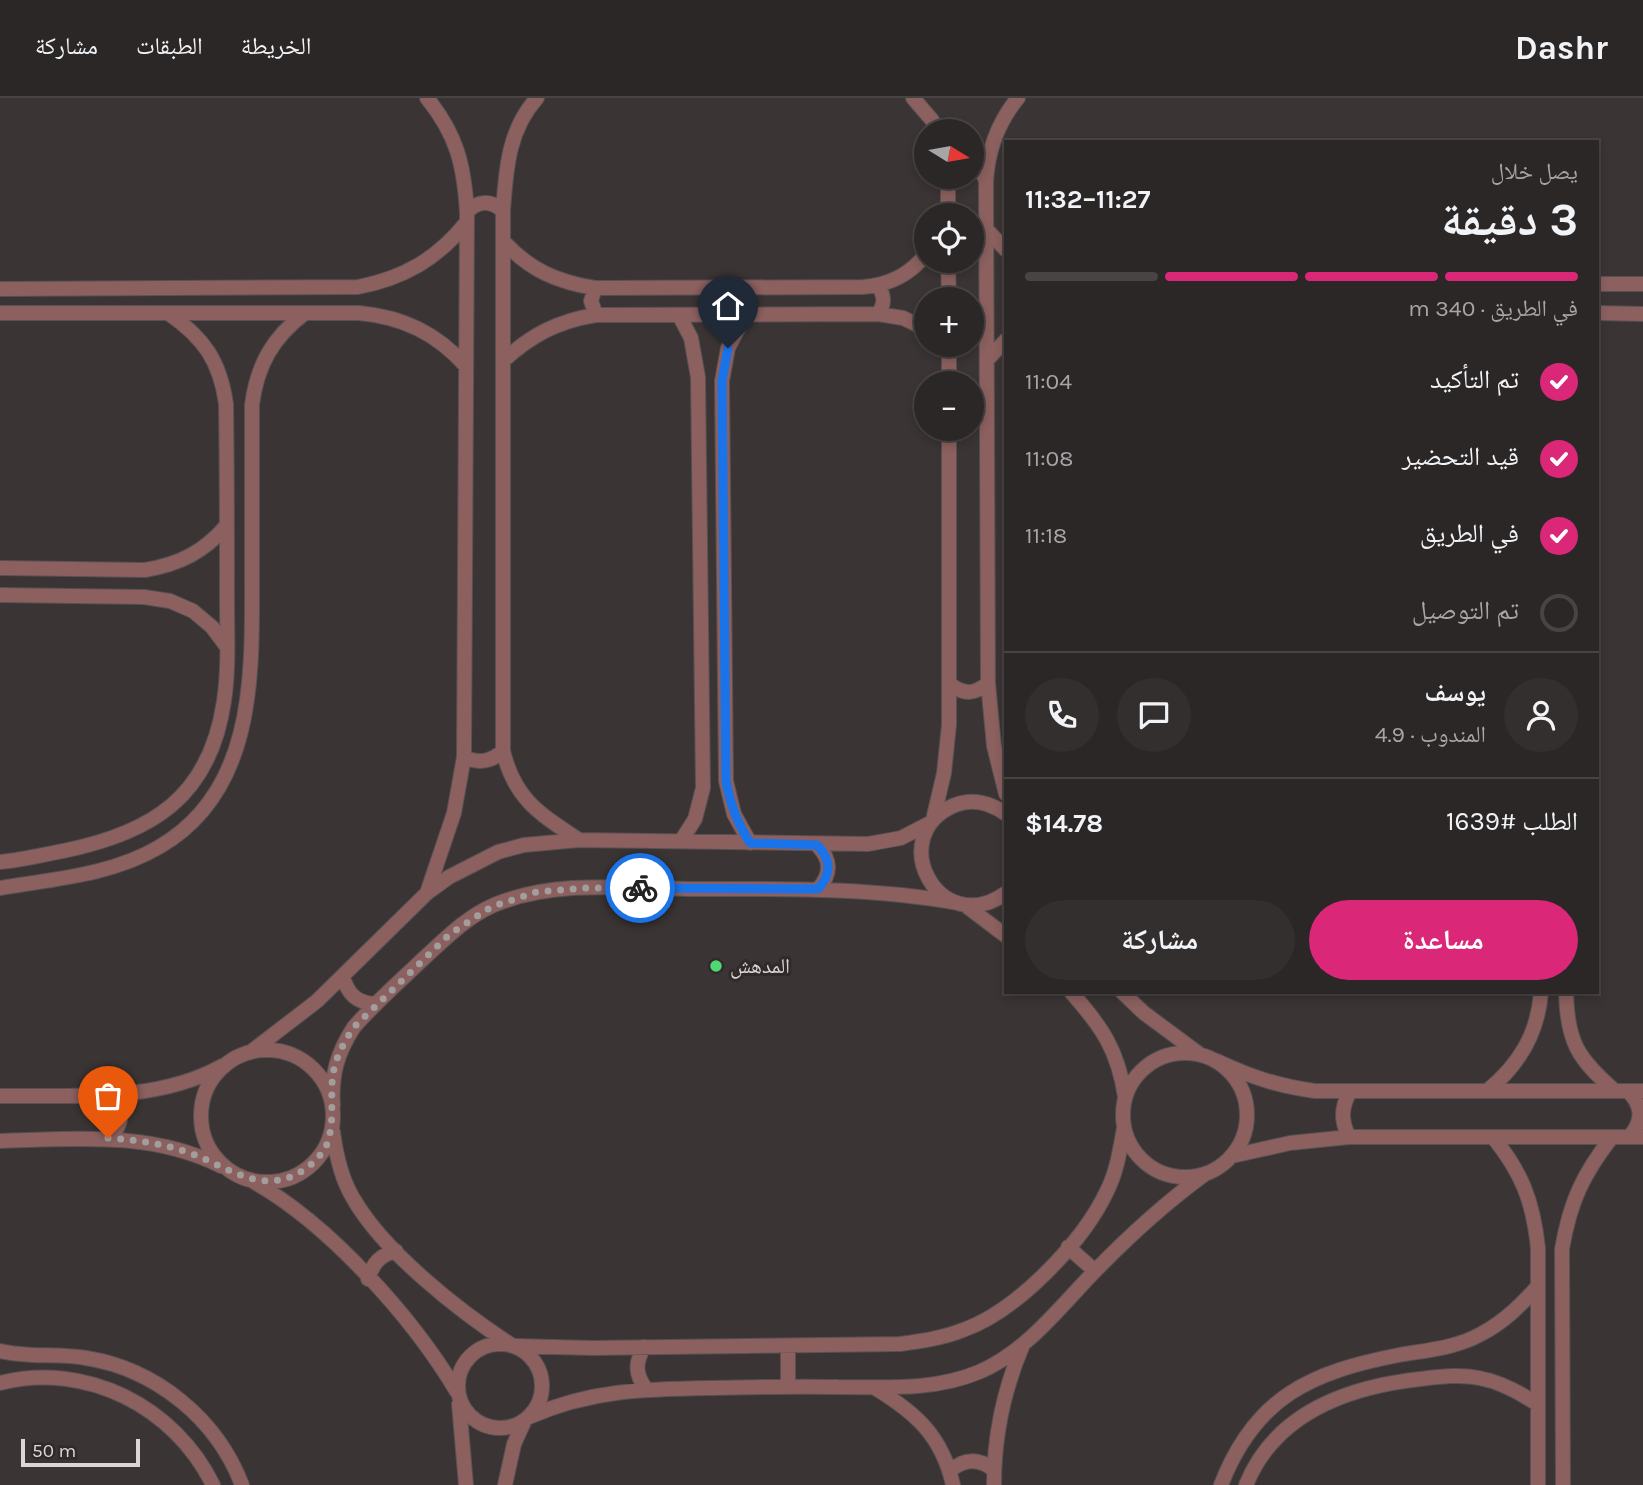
<!DOCTYPE html>
<html lang="ar">
<meta charset="utf-8">
<style>
:root{--surface:#2c2727;--page:#342f2f;--text:#f1f3f6;--muted:#a6a5a7;--line:#484444;--accent:#db2777}
body{margin:0;font-family:Karla,"Noto Naskh Arabic",sans-serif;background:var(--page);color:var(--text);direction:rtl;height:100vh;display:flex;flex-direction:column;font-size:26px;white-space:nowrap}
*{box-sizing:border-box;margin:0}
p{font-size:23px;color:var(--muted)}
.icon{flex:none;width:38px;height:38px;fill:none;stroke:currentColor;stroke-width:2;stroke-linecap:round;stroke-linejoin:round}
.map{position:relative;flex:1;overflow:hidden;direction:ltr}
.details{position:absolute;left:1004px;top:42px;width:595px;height:854px;display:flex;flex-direction:column;background:var(--surface);border-radius:0px;box-shadow:0 4px 10px #0003,0 0 0 2px var(--line);direction:rtl}
.details>*{flex:none}
.needle{width:46px;rotate:101deg}
.fabs{position:absolute;left:914px;top:21px;display:grid;gap:14px}
.fabs a{display:grid;place-items:center;width:70px;height:70px;border-radius:50%;background:var(--surface);box-shadow:0 4px 10px #0003,0 0 0 2px var(--line);font-size:35px}
.scale{position:absolute;left:21px;bottom:18px;width:119px;box-sizing:border-box;padding-left:7px;border:4px solid #dbd7d7;border-top:0;font-size:19px;line-height:24px;white-space:nowrap;color:#dbd7d7;-webkit-text-stroke:5px #302a2a;paint-order:stroke}
.pin{position:absolute;display:grid;place-items:center;width:60px;height:60px;color:#fff;margin:-72px -30px;border-radius:50% 50% 50% 0;rotate:-45deg;box-shadow:0 0 7px #0007}
.pin .icon{rotate:45deg}
.courier{position:absolute;display:grid;place-items:center;width:70px;height:70px;margin:-35px;border:5px solid #1a73e8;border-radius:50%;background:#fff;color:#222;box-shadow:0 2px 9px #0007}
.head em{font-style:normal;font-weight:700}
.head div{display:flex;flex-direction:column-reverse}
.head{display:flex;align-items:center;justify-content:space-between;height:119px;padding:0 21px}
h1{font-size:46px;font-weight:700;line-height:52px}
.bar{display:grid;grid-template-columns:repeat(4,1fr);gap:10px 7px;align-content:center;height:84px;padding:0 21px}
.bar i{height:9px;border-radius:5px;background:var(--line)}
.bar .on{background:var(--accent)}
.bar p{grid-column:span 4}
.line{display:flex;align-items:center;gap:18px;padding:0 21px;border-top:2px solid var(--line)}
.line div{flex:1}
.round{display:grid;place-items:center;flex:none;width:74px;height:74px;border-radius:37px;background:var(--page)}
ol{padding:0 21px;list-style:none}
li{display:flex;align-items:center;gap:21px;height:77px}
li p{margin-inline-start:auto}
li .icon{padding:7px;border-radius:50%;background:var(--accent);color:#fff;stroke-width:4}
li:last-child{color:var(--muted)}
li i{width:38px;height:38px;border:4px solid var(--line);border-radius:50%}
.primary-button{display:flex;gap:14px;margin-top:auto;padding:14px 21px}
.primary-button a{flex:1;height:80px;border-radius:42px;background:var(--accent);color:#fff;font-size:28px;font-weight:700;line-height:80px;text-align:center}
.primary-button a+a{background:var(--page);color:var(--text)}
header{display:flex;align-items:center;gap:42px;box-sizing:border-box;height:98px;padding:0 35px;background:var(--surface);border-bottom:2px solid var(--line)}
header strong{font-size:33px}
nav{display:flex;gap:38px;margin-inline-start:auto;font-size:24px}
.map>svg:first-child{display:block}
.lines{fill:none;stroke-linecap:round;stroke-linejoin:round}
.street-casing{stroke:#575151;stroke-width:16}
.street{stroke:#8b605f;stroke-width:14}
.done{stroke:#a39e9e;stroke-width:7;stroke-dasharray:0 12.6}
.route{stroke:#1a73e8;stroke-width:9}
.poi-dot{fill:#51d674;stroke:#302a2a;stroke-width:2.5}
.labels{text-anchor:middle;stroke-width:6;stroke-linejoin:round;paint-order:stroke}
.poi-label{font-size:21px;fill:#dbd7d7;stroke:#302a2a;text-anchor:start}
</style>
<header>
<strong>Dashr</strong>
<nav><a>الخريطة</a><a>الطبقات</a><a>مشاركة</a></nav>
</header>
<div class="map">
<svg width="1643" height="1387" viewBox="0 0 1643 1387">
<rect width="100%" height="100%" fill="#3a3434"/>
<g class="lines">
<defs>
<path id="street" d="M537,0c-29,32 -31,72 -34,113v540c12,49 37,63 76,89
M913,0l19,22 5,11
M971,69l12,7 3,7
M467,114c11,-12 24,-12 36,-1
M948,117v-38
M987,132l19,20
M504,144c26,28 53,40 91,46l268,-1c26,-2 47,-12 63,-33
M948,163l1,38
M1598,186h45
M878,188c7,10 7,18 0,28
M595,190l-4,13 5,14
M0,191l358,-2c46,-9 79,-28 108,-64
M0,215h359c44,4 77,20 107,53
M1598,215l45,1
M746,216l-18,34 -6,33 4,400 8,33 16,29
M679,217l12,23 7,39 5,411 -8,31 -14,22
M949,247v38
M987,262l19,-20
M503,263c28,-26 55,-40 93,-46l282,-1 25,4 23,11
M971,310l16,-1
M0,470l145,2c35,-6 59,-18 82,-45
M0,497l144,2 26,4 23,10 19,16 15,20
M951,587c14,10 24,9 37,-2
M464,659c15,7 27,5 39,-6
M1006,696l-12,-48 -6,-63 -2,-502c2,-30 12,-59 32,-83
M1006,716c-15,-11 -33,-16 -51,-9 -72,30 -16,136 51,88
M933,722l11,-47 5,-48v-296
M817,747c14,14 15,29 1,44
M0,764c21,-2 42,-7 63,-11 89,-18 147,-54 161,-150 5,-33 3,-67 3,-101 0,-65 0,-131 -1,-196 -6,-43 -22,-66 -58,-91
M0,790c53,-9 112,-13 159,-41 99,-57 93,-178 93,-277 0,-55 0,-110 0,-165 5,-40 21,-68 53,-92
M427,795l27,-80 10,-56 3,-545c-3,-47 -10,-77 -40,-114
M965,807l41,31
M343,878c4,17 13,27 32,28
M1071,894c31,35 47,58 54,105
M1122,894l22,21 54,40
M1566,894c1,50 12,67 49,99
M201 1018a66 66 0 1 1 132 0a66 66 0 1 1-132 0Z
M252,953l65,-50 110,-108 22,-16 49,-25 26,-7 55,-5 289,4 33,-6 29,-15
M1123 1017a62 62 0 1 1 124 0a62 62 0 1 1-124 0Z
M1217,963c34,16 61,25 98,30h328
M1487,993c32,-26 51,-57 54,-99
M1628,993c15,15 15,30 2,45
M0,998c73,-1 156,7 222,-30
M333,1008c-2,-31 4,-53 21,-79 21,-24 45,-45 68,-67 22,-20 44,-43 72,-55 59,-25 130,-17 194,-16 90,0 181,-2 270,14
M333,1034c3,23 8,46 20,66 30,53 106,113 157,146
M1349,1039c-8,-16 -8,-28 0,-44
M1493,1039c29,36 40,64 45,111v237
M109,1040c14,-13 17,-32 0,-44
M0,1043c76,-2 151,-10 221,25
M1232,1058l58,-13 59,-6h294
M254,1084c76,43 159,136 203,210
M1068,1149l27,24
M368,1181c5,-16 12,-24 28,-28
M458 1288a42 42 0 1 1 84 0a42 42 0 1 1-84 0Z
M515,1248l77,2 308,-4c22,-3 43,-6 63,-14 54,-19 120,-88 144,-139 10,-20 13,-41 17,-63
M644,1249c-9,16 -9,27 2,42
M788,1249v39
M0,1253c28,7 57,2 86,7 70,11 131,61 156,127
M0,1285c86,-22 175,24 213,102
M875,1290c41,25 67,48 78,97
M459,1306l7,81
M529,1319c61,-27 115,-28 181,-29 43,-1 85,-2 128,-1 47,0 96,4 141,-15 47,-20 80,-64 115,-100 35,-36 71,-69 111,-98
M950,1373c14,-13 29,-13 44,-1
M505,1387l9,-41 10,-22
M994,1387c0,-49 9,-93 28,-138
M1221,1387c34,-88 90,-113 178,-130 29,-5 57,-7 82,-21 23,-12 40,-29 57,-48
M1246,1387c29,-72 102,-98 174,-106 19,-2 39,-5 59,-1 22,4 40,14 58,26
M1563,1387l-1,-236c8,-47 21,-75 50,-112"/>
</defs>
<use href="#street" class="street-casing"/>
<use href="#street" class="street"/>
</g>
<g class="lines">
<path class="done" d="M108,1040c28,2 53,5 79,14 39,13 74,45 115,19 10,-6 20,-16 25,-27 7,-20 4,-37 5,-58 0,-22 10,-41 22,-59l96,-93 41,-27 45,-15 50,-4h54"/>
<path class="route" d="M640,790l178,1c14,-15 13,-30 -1,-44l-67,-2c-13,-20 -20,-39 -24,-62l-4,-400 6,-33"/>
</g>
<circle class="poi-dot" cx="716" cy="868" r="7"/>
<g class="labels">
<g class="poi-label">
<text x="730" y="875">المدهش</text>
</g>
</g>
</svg>
<div class="fabs">
<a><svg class="needle" viewBox="-14 -14 28 28"><path d="M0-13l5 13h-10z" fill="#e53935"/><path d="M0 13l5-13h-10z" fill="#a6a5a7"/></svg></a>
<a><svg class="icon" aria-label="locate" viewBox="0 0 24 24"><circle cx="12" cy="12" r="6"/><path d="M12 2v4M12 18v4M2 12h4M18 12h4"/></svg></a>
<a>+</a>
<a>−</a>
</div>
<div class="scale">50 m</div>
<div class="pin" style="left:108px;top:1040px;background:#ea580c"><svg class="icon" aria-label="bag" viewBox="0 0 24 24"><path d="M5 8h14l-1 12H6zM9 8a3 3 0 0 1 6 0"/></svg></div>
<div class="pin" style="left:728px;top:250px;background:#1f2937"><svg class="icon" aria-label="home" viewBox="0 0 24 24"><path d="M3 11l9-7 9 7M6 9v11h12V9"/></svg></div>
<div class="courier" style="left:640px;top:790px"><svg class="icon" aria-label="bike" viewBox="0 0 24 24"><circle cx="6" cy="16" r="4"/><circle cx="18" cy="16" r="4"/><path d="M6 16l4-8h5l3 8M10 8l3 8H6M13 5h3"/></svg></div>
<section class="details">
<div class="head"><div><h1>3 دقيقة</h1><p>يصل خلال</p></div><em>11:27–11:32</em></div>
<div class="bar"><i class="on"></i><i class="on"></i><i class="on"></i><i></i><p>في الطريق · 340 m</p></div>
<ol>
<li><svg class="icon" aria-label="check" viewBox="0 0 24 24"><path d="M5 12l5 5 9-10"/></svg>تم التأكيد<p>11:04</p></li>
<li><svg class="icon" aria-label="check" viewBox="0 0 24 24"><path d="M5 12l5 5 9-10"/></svg>قيد التحضير<p>11:08</p></li>
<li><svg class="icon" aria-label="check" viewBox="0 0 24 24"><path d="M5 12l5 5 9-10"/></svg>في الطريق<p>11:18</p></li>
<li><i></i>تم التوصيل</li>
</ol>
<div class="line" style="height:126px"><a class="round"><svg class="icon" aria-label="person" viewBox="0 0 24 24"><circle cx="12" cy="8" r="4"/><path d="M4 21q1-7 8-7t8 7"/></svg></a><div><b>يوسف</b><p>المندوب · 4.9</p></div><a class="round"><svg class="icon" aria-label="chat" viewBox="0 0 24 24"><path d="M4 5h16v11H9l-5 4z"/></svg></a><a class="round"><svg class="icon" aria-label="phone" viewBox="0 0 24 24"><path d="M5 4h4l2 5-3 2q2 4 5 5l2-3 5 2v4C11 20 4 13 5 4z"/></svg></a></div>
<div class="line" style="height:91px"><div>الطلب #1639</div><b>$14.78</b></div>
<div class="primary-button"><a>مساعدة</a><a>مشاركة</a></div>
</section>
</div>
